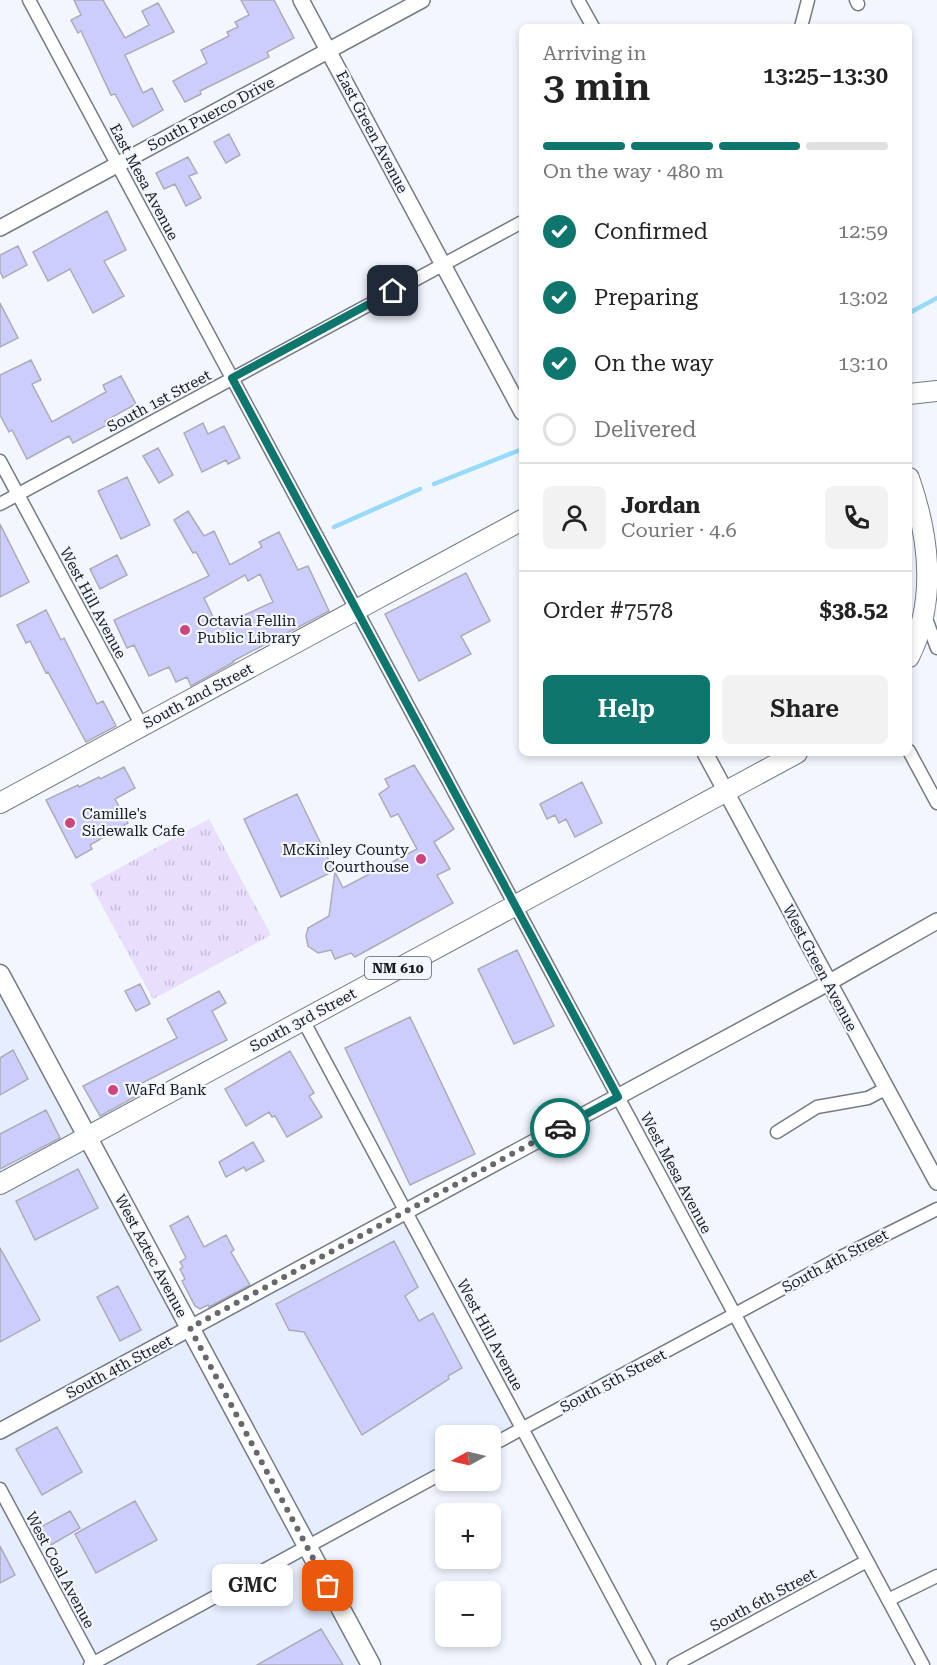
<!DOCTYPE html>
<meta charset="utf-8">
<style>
:root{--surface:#fff;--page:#f2f2f2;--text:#222;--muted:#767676;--line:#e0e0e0;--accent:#0f766e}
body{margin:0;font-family:"Roboto Serif",serif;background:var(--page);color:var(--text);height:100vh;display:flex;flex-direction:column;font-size:22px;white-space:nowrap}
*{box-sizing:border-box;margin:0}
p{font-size:20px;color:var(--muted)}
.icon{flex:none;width:33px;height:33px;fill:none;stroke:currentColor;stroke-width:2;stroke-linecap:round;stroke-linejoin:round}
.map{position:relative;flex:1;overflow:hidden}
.side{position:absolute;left:519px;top:24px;width:393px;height:732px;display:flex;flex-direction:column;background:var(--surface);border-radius:9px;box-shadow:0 3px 9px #0003}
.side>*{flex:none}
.needle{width:39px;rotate:262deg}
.fabs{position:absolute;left:435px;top:1425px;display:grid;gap:12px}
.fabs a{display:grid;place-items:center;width:66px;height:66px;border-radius:9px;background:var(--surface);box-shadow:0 3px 9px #0003;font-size:30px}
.pin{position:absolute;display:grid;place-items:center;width:51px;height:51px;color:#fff;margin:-26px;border-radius:12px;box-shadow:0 3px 9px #0006}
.courier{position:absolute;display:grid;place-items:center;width:60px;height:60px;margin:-30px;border:4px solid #0f766e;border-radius:50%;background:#fff;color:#222;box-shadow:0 2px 8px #0007}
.bubble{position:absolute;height:42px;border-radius:9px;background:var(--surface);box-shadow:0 3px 9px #0003;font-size:20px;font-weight:600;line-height:42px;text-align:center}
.headline em{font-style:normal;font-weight:600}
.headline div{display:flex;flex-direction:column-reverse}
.headline{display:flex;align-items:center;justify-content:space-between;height:102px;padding:0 24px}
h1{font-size:39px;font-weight:600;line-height:45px}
.bar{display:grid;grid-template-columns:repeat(4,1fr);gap:9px 6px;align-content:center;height:72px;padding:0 24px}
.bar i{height:8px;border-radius:4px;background:var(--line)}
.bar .current{background:var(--accent)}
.bar p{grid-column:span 4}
.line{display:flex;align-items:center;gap:15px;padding:0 24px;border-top:2px solid var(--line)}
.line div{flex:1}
.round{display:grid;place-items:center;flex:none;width:63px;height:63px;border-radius:9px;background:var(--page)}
ol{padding:0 24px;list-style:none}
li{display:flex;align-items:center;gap:18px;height:66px}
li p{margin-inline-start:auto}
li .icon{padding:6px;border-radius:50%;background:var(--accent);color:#fff;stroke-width:4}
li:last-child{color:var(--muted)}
li i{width:33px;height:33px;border:3px solid var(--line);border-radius:50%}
.action{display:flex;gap:12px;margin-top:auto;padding:12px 24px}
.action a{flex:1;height:69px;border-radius:9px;background:var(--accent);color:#fff;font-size:24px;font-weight:600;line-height:69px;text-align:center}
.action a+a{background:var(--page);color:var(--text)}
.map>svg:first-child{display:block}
.built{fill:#e5edfe}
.grass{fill:url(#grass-tufts)}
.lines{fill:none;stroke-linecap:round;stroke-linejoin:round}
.stream{stroke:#97dafa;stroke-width:4.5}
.building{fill:#cccdfc;stroke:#acacb6;stroke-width:1.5;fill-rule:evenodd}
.minor-casing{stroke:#767a83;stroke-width:15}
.tertiary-casing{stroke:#767a83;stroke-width:18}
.secondary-casing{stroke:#767a83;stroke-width:21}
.primary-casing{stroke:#767a83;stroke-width:22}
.minor{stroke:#fff;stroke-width:12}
.tertiary{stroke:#fff;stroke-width:15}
.secondary{stroke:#fff;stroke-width:18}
.primary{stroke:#fff;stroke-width:20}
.done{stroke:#65686c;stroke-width:6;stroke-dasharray:0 10.8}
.route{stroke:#0f766e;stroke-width:8}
.poi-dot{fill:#cd447e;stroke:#f2f6fe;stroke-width:2}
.labels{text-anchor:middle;stroke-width:4.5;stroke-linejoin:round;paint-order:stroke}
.shield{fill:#f2f6fe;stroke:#5a5d61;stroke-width:1.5}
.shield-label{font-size:14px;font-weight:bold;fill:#191b1e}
.street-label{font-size:15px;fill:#191b1e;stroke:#f2f6fe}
.poi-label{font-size:15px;fill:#191b1e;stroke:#f2f6fe;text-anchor:start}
</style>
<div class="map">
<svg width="937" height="1665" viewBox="0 0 937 1665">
<defs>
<pattern id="grass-tufts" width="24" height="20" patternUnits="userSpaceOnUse" patternTransform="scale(1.5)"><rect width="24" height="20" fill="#e9defc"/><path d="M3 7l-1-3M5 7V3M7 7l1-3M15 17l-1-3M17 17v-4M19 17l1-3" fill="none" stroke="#c7bed8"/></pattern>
</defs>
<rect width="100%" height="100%" fill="#f2f6fe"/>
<path class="built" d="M0,974l190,354 216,-116 117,217 -32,17 -1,-10h-44l-1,35 -138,75 64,119h-371z"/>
<path class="grass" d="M209,819l62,116 -118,64 -63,-115z"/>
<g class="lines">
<path class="stream" d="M909,313l28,-15
M434,484l86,-34
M334,527l86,-38"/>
</g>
<path class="building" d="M74,0h29l22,38 24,-13 -7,-14 16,-8 16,29 -49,23 18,38 9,-5 11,22 -30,17 -18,-33 -4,1 -30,-64 -3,2 -7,-13 10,-5z
M241,0h33l20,38 -27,14 2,5 -69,34 1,3 -16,8 -12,-21 34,-18 -6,-13 28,-14 -2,-4 11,-5 -3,-5 14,-7z
M229,134l11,21 -14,8 -12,-21z
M188,157l9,16 -8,3 12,22 -15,8 -11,-22 -11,5 -8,-16z
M107,211l19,39 -22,11 20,35 -31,17 -23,-44 -22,12 -15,-29z
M18,246l9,19 -24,13 -3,-7v-16z
M0,303l18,35 -18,9z
M31,360l10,20 -9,4 20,38 54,-30 -3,-7 18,-9 15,28 -31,17 2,4 -34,18 -4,-7 -42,23 -15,-29 -3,2 -9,-17v-40z
M203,423l5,11 16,-8 16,32 -12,6 -2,-4 -24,12 -18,-39z
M158,448l15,27 -14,8 -16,-27z
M127,477l23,48 -29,14 -23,-48z
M188,511l16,25 10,-5 16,34 32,-18 -3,-5 20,-10 19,38 10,-4 21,45 -96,50 1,1 -43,24 -4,-9 -11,5 -7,-15 -20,9 -15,-31 -7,3 -13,-28 95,-44 -13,-24 -3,1 -19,-33zM260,574l13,28 -55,25 -14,-29 41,-23 3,6z
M0,524l29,58 -29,15z
M117,555l10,20 -27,14 -10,-20z
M466,573l24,48 -29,15 10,18 -52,27 -34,-67z
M46,610l15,30 3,-2 33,66 6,-3 13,25 -30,16 -38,-70 -2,1 -16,-32 -4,2 -9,-18z
M414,765l40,64 -20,13 16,27 -13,6 16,28 -98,54 -4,-4 -16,6 -4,-9 -13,3 -10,-7 -2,-10 2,-8 21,-12 6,-44 8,16 74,-39 -19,-35 -7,3 -12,-23 10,-7 -4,-8z
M124,767l11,21 -20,11 13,24 -38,22 2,4 -16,9 -30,-58 32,-15 1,2 20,-10 1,2z
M582,782l20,41 -27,14 -9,-18 -7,4 -4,-8 -8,4 -7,-15z
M297,794l37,77 -53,26 -37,-78z
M517,950l37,76 -40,18 -36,-75z
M140,984l10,20 -14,7 -11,-20z
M219,991l7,12 -14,8 15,29 -89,45 4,8 -42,23 -17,-30 94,-48 -10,-19z
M410,1017l65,137 -65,31 -65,-137z
M13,1050l15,29 -28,16v-37z
M290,1051l24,42 -5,3 13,21 -35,20 -12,-21 -3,1 -3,-5 -23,14 -21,-37z
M46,1110l14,28 -60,31v-35z
M253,1142l11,19 -18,10 -2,-4 -18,10 -7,-15z
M78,1169l20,39 -63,32 -19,-39z
M188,1216l16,31 22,-12 8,15 -3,2 19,33 -41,22 -1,-2 -8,4 -5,-3 -13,-25 3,-2 -5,-10 3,-2 -3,-5 6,-4 -16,-32z
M394,1241l24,46 -13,9 14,25 14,-8 29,55 -14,8 1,3 -87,56 -58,-103 -15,-2 -13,-26z
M0,1248l40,72 -40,22z
M118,1286l23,44 -21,11 -23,-44z
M57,1427l25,45 -40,23 -26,-46z
M135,1501l22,39 -61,33 -21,-39z
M70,1511l10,17 -29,17 -10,-18z
M0,1546l15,29 -15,8z
M321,1629l22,36h-86z"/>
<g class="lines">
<defs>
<path id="minor" d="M29,0l894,1665
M578,0l15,27
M856,0l2,4
M801,27l7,-27
M0,461l142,265
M0,504l522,-282
M925,616l12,32
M909,751l28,52
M303,1020l346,645
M777,1132l40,-25 51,-9 17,-9
M490,1446l351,-189 96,-48
M0,1489l94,176
M888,1600l49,-24
M90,1665l356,-194
M674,1665l193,-104"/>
<path id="tertiary" d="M301,0l221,412
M0,228l422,-228
M705,753l232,429
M0,1431l828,-448 109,-62"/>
<path id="secondary" d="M0,974l371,691"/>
<path id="primary" d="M909,394l28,-3
M909,478c20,58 28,123 0,179
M0,803l522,-283
M0,1184l797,-431"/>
</defs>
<use href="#minor" class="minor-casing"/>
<use href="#tertiary" class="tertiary-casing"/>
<use href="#secondary" class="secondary-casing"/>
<use href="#primary" class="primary-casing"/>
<use href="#minor" class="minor"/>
<use href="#tertiary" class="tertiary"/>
<use href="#secondary" class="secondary"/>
<use href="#primary" class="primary"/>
</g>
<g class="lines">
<path class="done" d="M328,1586l-138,-258 370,-200"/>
<path class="route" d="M393,291l-161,87 386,719 -58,31"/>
</g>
<g class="poi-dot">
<circle cx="185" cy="630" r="6"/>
<circle cx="70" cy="823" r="6"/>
<circle cx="421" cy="859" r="6"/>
<circle cx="113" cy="1090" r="6"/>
</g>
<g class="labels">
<rect class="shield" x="365" y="957" width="66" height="22" rx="4.5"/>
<g class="shield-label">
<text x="398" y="973">NM 610</text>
</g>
<g class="street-label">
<text transform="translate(211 114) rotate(-28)" y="5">South Puerco Drive</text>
<text transform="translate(372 132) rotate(62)" y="5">East Green Avenue</text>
<text transform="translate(144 182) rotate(62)" y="5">East Mesa Avenue</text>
<text transform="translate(159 401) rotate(-28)" y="5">South 1st Street</text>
<text transform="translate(93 603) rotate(62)" y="5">West Hill Avenue</text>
<text transform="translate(198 696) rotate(-28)" y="5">South 2nd Street</text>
<text transform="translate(820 968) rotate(62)" y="5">West Green Avenue</text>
<text transform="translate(303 1020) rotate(-28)" y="5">South 3rd Street</text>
<text transform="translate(676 1173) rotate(62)" y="5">West Mesa Avenue</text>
<text transform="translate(151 1256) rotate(62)" y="5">West Aztec Avenue</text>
<text transform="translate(835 1261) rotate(-28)" y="5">South 4th Street</text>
<text transform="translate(490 1335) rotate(62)" y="5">West Hill Avenue</text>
<text transform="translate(119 1367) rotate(-28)" y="5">South 4th Street</text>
<text transform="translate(613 1381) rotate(-28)" y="5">South 5th Street</text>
<text transform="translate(60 1570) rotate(62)" y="5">West Coal Avenue</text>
<text transform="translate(763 1600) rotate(-28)" y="5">South 6th Street</text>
</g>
<g class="poi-label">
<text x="197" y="626">Octavia Fellin<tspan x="197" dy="17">Public Library</tspan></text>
<text x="82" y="819">Camille's<tspan x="82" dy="17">Sidewalk Cafe</tspan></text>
<text x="409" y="855" text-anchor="end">McKinley County<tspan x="409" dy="17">Courthouse</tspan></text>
<text x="125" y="1095">WaFd Bank</text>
</g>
</g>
</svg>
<div class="fabs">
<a><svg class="needle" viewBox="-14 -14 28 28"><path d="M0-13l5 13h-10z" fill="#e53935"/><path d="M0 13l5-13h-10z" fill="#767676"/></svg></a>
<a>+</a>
<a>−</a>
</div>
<div class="pin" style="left:328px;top:1586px;background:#ea580c"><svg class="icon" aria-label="bag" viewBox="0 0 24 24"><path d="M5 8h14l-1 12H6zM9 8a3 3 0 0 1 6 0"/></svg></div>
<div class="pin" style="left:393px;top:291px;background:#1f2937"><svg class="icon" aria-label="home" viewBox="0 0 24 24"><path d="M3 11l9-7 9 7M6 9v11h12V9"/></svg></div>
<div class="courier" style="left:560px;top:1128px"><svg class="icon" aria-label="car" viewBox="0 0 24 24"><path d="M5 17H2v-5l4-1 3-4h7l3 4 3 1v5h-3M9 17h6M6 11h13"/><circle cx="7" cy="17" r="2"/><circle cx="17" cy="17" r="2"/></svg></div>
<div class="bubble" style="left:212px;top:1564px;width:81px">GMC</div>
<section class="side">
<div class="headline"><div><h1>3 min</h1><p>Arriving in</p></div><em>13:25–13:30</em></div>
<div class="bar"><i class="current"></i><i class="current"></i><i class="current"></i><i></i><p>On the way · 480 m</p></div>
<ol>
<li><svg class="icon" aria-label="check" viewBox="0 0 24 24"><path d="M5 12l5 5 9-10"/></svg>Confirmed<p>12:59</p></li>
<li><svg class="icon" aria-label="check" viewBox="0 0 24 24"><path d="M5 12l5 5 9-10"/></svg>Preparing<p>13:02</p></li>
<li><svg class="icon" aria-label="check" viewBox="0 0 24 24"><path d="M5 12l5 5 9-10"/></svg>On the way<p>13:10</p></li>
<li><i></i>Delivered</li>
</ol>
<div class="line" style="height:108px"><a class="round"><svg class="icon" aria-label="person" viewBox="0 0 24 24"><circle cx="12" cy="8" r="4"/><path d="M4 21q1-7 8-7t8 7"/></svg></a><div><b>Jordan</b><p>Courier · 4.6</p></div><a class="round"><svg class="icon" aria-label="phone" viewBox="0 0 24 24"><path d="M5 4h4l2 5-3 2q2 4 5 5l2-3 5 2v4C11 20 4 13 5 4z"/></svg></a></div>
<div class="line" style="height:78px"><div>Order #7578</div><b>$38.52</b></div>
<div class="action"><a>Help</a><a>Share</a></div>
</section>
</div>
